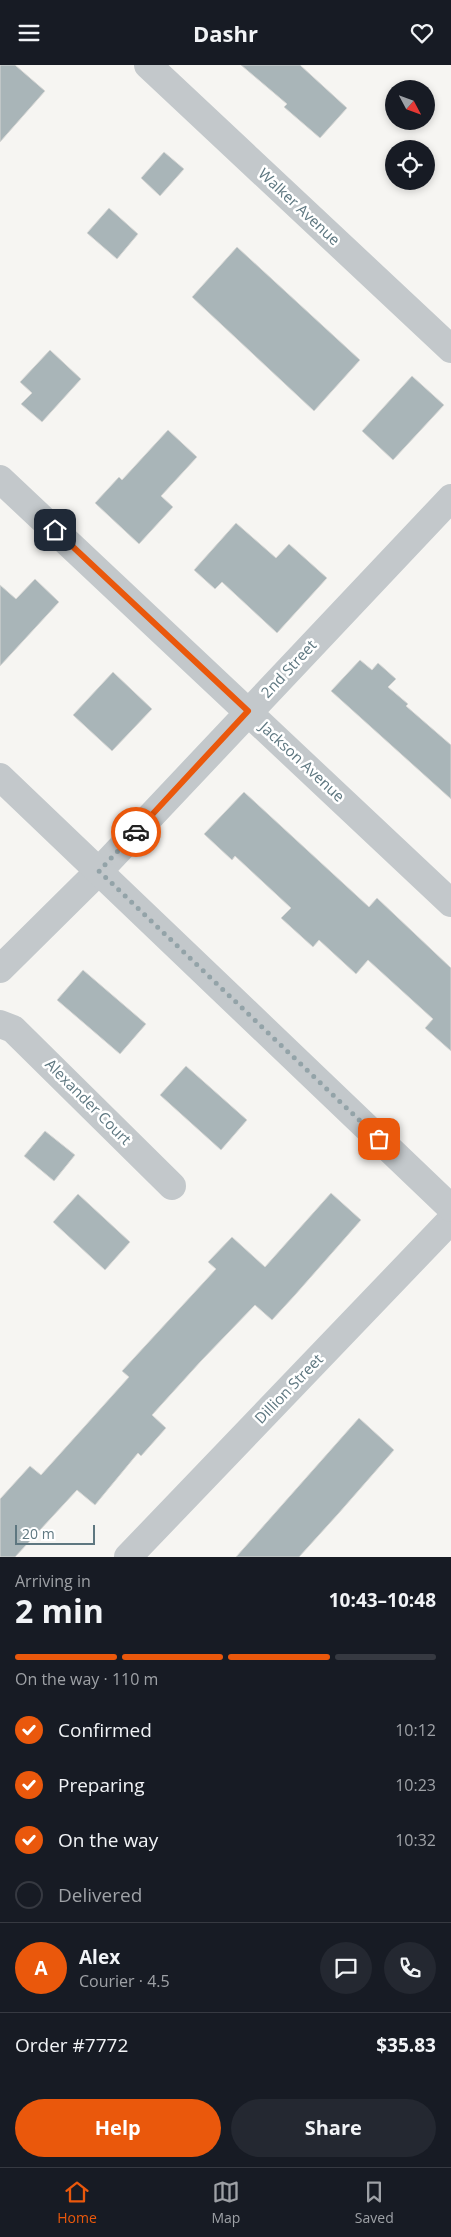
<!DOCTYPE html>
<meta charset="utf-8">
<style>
:root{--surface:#171b24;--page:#242831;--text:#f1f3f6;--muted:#9ea1a6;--line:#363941;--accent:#ea580c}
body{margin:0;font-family:"Open Sans",sans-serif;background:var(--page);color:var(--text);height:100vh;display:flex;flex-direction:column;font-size:19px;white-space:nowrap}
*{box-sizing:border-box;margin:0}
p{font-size:16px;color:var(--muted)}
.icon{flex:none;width:28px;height:28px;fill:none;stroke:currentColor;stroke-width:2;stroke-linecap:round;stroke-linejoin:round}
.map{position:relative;height:1492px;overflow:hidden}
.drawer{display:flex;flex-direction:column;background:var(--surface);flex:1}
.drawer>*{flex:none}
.needle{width:32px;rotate:131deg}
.controls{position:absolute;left:385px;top:15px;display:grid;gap:10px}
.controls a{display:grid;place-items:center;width:50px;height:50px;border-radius:50%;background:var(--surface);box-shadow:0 2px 8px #0003;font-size:25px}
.scale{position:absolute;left:15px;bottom:12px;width:80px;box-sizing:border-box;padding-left:5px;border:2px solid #5e7780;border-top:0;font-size:14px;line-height:18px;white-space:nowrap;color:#5e7780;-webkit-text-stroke:4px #fff;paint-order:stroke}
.pin{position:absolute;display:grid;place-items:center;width:42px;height:42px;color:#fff;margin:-21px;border-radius:10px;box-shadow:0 2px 8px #0006}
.courier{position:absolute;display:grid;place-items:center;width:50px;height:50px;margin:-25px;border:4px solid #ea580c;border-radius:50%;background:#fff;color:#222;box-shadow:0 1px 6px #0007}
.summary em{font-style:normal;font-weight:700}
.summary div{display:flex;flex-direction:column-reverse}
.summary{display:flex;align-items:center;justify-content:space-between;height:85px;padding:0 15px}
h1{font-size:32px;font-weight:700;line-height:38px}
.bar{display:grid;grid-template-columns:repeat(4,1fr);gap:8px 5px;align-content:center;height:60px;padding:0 15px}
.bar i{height:6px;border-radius:4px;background:var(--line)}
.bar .selected{background:var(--accent)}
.bar p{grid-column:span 4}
.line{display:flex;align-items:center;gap:12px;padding:0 15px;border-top:1px solid var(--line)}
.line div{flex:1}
.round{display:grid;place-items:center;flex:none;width:52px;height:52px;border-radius:26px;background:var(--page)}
ol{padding:0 15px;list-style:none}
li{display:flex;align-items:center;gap:15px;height:55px}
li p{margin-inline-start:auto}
li .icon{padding:5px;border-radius:50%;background:var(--accent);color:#fff;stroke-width:4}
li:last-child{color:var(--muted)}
li i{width:28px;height:28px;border:2px solid var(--line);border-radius:50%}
.primary-button{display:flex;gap:10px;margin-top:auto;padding:10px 15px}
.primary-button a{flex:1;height:58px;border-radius:30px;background:var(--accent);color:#fff;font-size:20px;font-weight:700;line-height:58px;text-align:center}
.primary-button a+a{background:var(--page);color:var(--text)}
header{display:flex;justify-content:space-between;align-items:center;height:65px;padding:0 15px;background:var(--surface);font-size:22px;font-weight:700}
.tabs{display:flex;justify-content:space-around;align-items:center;height:70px;border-top:1px solid var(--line);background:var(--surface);font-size:14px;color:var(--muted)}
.tabs a{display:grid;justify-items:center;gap:2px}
.tabs .selected{color:var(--accent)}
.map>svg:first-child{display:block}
.building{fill:#a9b5b8;stroke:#d7d7d5}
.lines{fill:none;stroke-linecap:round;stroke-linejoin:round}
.minor{stroke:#c3c8cb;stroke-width:28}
.tertiary{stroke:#c3c8cb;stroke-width:28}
.done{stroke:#93a3a8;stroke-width:5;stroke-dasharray:0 9}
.route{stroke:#ea580c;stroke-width:6}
.labels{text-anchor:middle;stroke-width:5;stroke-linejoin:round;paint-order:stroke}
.street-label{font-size:15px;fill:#5e7780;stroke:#fff}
</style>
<header><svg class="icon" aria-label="menu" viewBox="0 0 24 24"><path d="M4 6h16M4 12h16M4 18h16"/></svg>Dashr<svg class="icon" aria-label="heart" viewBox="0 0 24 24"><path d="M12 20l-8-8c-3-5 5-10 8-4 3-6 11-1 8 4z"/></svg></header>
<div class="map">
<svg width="451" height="1492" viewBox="0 0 451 1492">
<rect width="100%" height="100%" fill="#f6f5f2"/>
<path class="building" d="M0,0h15l30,26 -45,51z
M241,0h59l47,43 -27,30 -36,-31 3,-3z
M164,87l20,17 -24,27 -19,-18z
M109,143l29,26 -21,25 -30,-26z
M237,182l123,113 -46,51 -122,-114z
M50,285l31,29 -39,43 -21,-18 11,-11 -12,-11z
M412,311l32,29 -51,55 -31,-29z
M168,365l29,27 -36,39 12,11 -34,37 -44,-41 24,-26 3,3z
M236,458l40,35 13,-14 38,34 -50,55 -55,-51 -7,7 -21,-19z
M35,514l24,23 -59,64v-81l16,14z
M360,595l12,10 6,-7 18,16 -8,8 20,17 -2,2 45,39v54l-120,-108z
M113,607l39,37 -40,42 -39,-36z
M244,727l125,115 8,-9 74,70v83l-26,-23 8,-9 -65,-59 -12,14 -37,-34 -6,7 -32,-29 10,-10 -56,-52 -3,4 -28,-26z
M83,905l63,54 -26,30 -63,-54z
M186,1001l61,54 -26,30 -61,-55z
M45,1066l30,24 -21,26 -30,-25z
M331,1128l30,27 -66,75 -23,25 -17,-15 -54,56 -49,54 14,13 -25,28 -3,-3 -43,52 -18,-15 -62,67h-15v-58l30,-33 11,9 88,-98 -7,-6 94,-102 -8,-7 24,-25 33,30z
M78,1129l52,48 -25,28 -52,-48z
M359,1353l35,32 -56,64 -39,43h-63z"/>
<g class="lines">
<path class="minor" d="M148,0l303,284
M0,414l451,424
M0,904l99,-98 352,-373
M0,959l13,5 159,157
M128,1492l323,-337"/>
<path class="tertiary" d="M0,712l451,431"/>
</g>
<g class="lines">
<path class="done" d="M136,767l-37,39 280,268"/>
<path class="route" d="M55,465l193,181 -112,121"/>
</g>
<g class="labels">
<g class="street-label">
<text transform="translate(299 142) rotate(43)" y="5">Walker Avenue</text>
<text transform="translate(289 604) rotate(-47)" y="5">2nd Street</text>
<text transform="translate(302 697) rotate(43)" y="5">Jackson Avenue</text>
<text transform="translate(88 1037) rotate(45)" y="5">Alexander Court</text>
<text transform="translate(289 1324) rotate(-46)" y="5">Dillion Street</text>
</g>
</g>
</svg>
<div class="controls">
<a><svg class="needle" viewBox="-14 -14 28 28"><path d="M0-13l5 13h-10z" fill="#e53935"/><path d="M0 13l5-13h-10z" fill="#9ea1a6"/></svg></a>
<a><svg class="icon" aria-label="locate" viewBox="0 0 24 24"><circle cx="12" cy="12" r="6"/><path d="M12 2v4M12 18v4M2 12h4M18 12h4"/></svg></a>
</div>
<div class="scale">20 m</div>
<div class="pin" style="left:379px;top:1074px;background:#ea580c"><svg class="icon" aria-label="bag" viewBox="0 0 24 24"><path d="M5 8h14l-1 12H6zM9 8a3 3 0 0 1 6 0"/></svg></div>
<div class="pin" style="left:55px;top:465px;background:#1f2937"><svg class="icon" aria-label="home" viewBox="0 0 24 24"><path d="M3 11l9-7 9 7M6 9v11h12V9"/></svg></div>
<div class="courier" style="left:136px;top:767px"><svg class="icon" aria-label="car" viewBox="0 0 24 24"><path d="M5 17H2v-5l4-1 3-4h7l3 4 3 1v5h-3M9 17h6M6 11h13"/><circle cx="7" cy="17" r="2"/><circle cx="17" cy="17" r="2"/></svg></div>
</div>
<section class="drawer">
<div class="summary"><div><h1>2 min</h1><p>Arriving in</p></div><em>10:43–10:48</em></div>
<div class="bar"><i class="selected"></i><i class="selected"></i><i class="selected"></i><i></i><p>On the way · 110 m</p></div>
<ol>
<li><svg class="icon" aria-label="check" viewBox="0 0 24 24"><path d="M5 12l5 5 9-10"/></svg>Confirmed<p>10:12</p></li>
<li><svg class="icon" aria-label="check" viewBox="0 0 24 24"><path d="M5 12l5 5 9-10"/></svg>Preparing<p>10:23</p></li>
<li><svg class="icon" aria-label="check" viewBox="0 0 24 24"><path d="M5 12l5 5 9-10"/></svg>On the way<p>10:32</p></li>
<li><i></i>Delivered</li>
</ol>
<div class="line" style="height:90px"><b class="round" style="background:var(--accent);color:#fff">A</b><div><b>Alex</b><p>Courier · 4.5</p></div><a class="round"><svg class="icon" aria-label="chat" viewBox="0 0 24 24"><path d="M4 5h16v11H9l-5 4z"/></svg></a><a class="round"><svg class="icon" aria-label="phone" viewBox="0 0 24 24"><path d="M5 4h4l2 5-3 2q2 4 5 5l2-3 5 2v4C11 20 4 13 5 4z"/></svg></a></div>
<div class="line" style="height:65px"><div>Order #7772</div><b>$35.83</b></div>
<div class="primary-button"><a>Help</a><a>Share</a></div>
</section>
<nav class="tabs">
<a class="selected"><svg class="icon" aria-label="home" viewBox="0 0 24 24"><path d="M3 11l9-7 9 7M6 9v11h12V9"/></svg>Home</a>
<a><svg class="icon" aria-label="map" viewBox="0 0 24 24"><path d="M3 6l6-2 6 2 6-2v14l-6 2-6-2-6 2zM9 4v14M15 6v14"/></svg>Map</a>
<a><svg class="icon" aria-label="saved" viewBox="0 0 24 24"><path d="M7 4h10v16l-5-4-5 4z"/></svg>Saved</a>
</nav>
